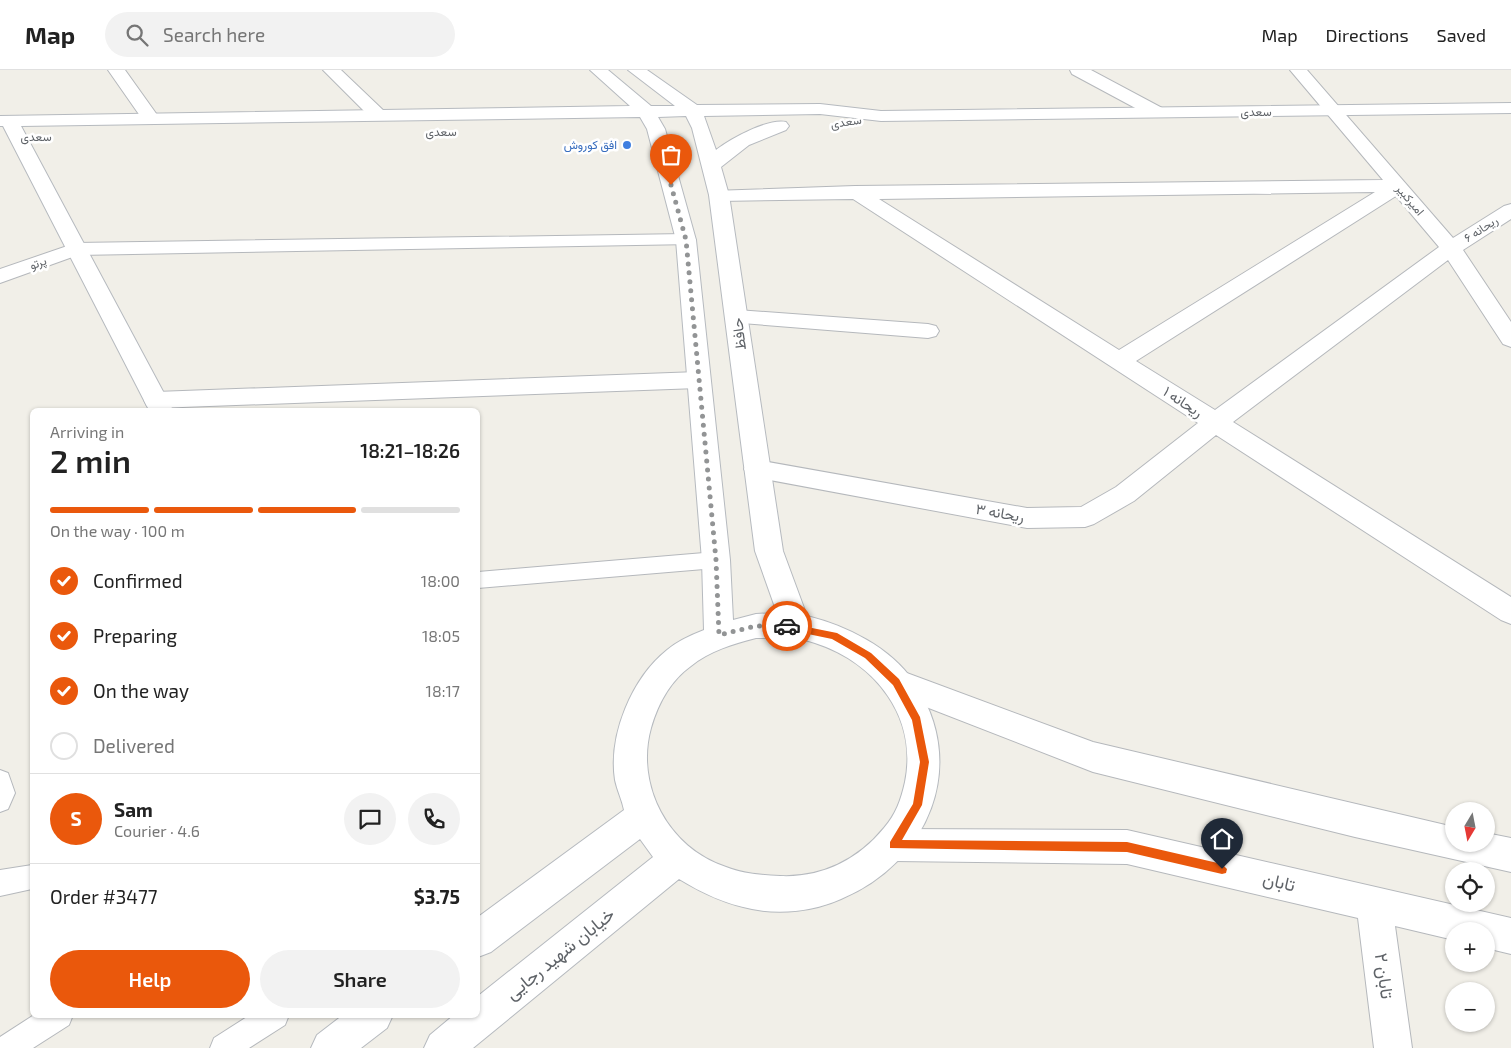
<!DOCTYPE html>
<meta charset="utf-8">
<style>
:root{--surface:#fff;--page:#f2f2f2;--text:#222;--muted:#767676;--line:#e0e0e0;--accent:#ea580c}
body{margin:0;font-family:"Exo 2",Vazirmatn,sans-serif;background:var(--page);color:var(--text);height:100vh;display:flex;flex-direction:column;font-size:19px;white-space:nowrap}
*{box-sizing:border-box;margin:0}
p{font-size:16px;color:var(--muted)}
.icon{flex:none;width:28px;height:28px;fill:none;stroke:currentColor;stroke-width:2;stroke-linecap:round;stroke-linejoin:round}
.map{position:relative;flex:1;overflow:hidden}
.drawer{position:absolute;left:30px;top:338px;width:450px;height:610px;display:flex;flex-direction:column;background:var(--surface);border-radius:8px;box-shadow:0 1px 4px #0004}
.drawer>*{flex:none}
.needle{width:32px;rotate:190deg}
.tools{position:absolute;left:1445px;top:732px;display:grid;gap:10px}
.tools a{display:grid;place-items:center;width:50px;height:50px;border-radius:50%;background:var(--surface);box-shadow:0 1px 4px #0004;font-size:25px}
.pin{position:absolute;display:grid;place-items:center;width:42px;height:42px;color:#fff;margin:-51px -21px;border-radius:50% 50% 50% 0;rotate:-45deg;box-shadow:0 0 5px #0007}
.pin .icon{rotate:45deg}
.courier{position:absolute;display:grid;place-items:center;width:50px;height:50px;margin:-25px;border:4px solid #ea580c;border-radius:50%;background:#fff;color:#222;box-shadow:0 1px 6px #0007}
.headline em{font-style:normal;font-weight:600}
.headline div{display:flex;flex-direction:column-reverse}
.headline{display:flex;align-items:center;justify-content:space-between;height:85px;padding:0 20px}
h1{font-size:32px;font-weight:600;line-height:38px}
.bar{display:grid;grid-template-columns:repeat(4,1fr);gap:8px 5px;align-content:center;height:60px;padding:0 20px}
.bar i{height:6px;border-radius:4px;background:var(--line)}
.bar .selected{background:var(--accent)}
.bar p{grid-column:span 4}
.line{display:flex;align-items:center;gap:12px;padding:0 20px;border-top:1px solid var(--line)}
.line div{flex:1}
.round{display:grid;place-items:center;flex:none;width:52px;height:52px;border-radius:26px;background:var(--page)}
ol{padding:0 20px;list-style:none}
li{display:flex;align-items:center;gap:15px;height:55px}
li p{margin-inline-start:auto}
li .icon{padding:5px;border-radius:50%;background:var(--accent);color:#fff;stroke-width:4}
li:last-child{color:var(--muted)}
li i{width:28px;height:28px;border:2px solid var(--line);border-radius:50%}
.button{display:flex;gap:10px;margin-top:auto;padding:10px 20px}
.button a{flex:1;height:58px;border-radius:30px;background:var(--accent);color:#fff;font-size:20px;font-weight:600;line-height:58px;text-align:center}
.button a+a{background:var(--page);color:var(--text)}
header{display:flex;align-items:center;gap:30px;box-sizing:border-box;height:70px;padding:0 25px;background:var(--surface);border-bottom:1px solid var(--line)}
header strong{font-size:24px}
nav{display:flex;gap:28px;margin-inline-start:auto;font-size:18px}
.search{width:350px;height:45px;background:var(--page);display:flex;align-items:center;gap:12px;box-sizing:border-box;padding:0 18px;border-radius:28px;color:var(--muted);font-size:19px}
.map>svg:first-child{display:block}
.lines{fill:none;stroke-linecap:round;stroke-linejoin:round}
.lane-casing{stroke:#b5b8bc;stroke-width:2}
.street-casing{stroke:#b5b8bc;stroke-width:2}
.secondary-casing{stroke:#b6babf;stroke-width:2}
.lane{fill:#fff;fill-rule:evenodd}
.street{fill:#fff;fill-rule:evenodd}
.secondary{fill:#fff;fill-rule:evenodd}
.route{fill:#ea580c}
.done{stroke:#929495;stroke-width:5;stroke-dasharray:0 9}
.shop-dot{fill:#3f7fe0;stroke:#fff;stroke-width:2}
.labels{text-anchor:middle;stroke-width:5;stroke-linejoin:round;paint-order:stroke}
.far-street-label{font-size:12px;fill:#5f6368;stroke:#fff}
.far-shop-label{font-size:12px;fill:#366cbe;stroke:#fff;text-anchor:end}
.street-label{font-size:15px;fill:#5f6368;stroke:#fff}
.near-street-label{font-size:18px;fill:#5f6368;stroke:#fff}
</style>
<header>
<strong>Map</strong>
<div class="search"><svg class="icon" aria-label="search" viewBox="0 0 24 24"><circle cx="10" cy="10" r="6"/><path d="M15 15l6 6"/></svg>Search here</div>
<nav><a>Map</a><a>Directions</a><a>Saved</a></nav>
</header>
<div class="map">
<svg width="1511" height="978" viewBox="0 0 1511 978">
<rect width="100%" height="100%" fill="#f1efe8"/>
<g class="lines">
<defs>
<path id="lane" d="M716,482l7,2 3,6 -3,6 -7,2 -238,20v-16z
M0,700l8,3 7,20 -7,16 -8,3z
M32,795v24l-32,7v-26z
M34,945h39l-4,10 -36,23h-33v-11z
M250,945h39l-4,10 -36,23h-39l4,-10z"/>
<path id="street" d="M108,0h17l35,49 -3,4h-12z
M323,0h18l43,41 3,4 -3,4h-12z
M1070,0h21l73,39 3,4 -3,4h-12l-80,-43z
M1290,0h17l146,168 51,-32 7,-2v15l-48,31 48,72v25l-8,-3 -55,-84 -215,162 278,175v27l-10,-4 -285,-185 -82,66 -40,23 -9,3 -58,1 -279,-52 -4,-7 4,-7 9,-2 270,48 54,-1 35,-20 82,-64 -345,-224 -134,2 -7,-2 -3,-4 3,-4 143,-5 528,-6zM1375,122l-256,158 -240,-151zM1396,126l43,51 -224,163 -79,-49z
M686,164l7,2 3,4 -3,4 -615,11 -78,28v-14l76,-26z
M737,240l191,14 8,2 3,5 -3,5 -8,2 -199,-16 -3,-5 3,-5z
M698,302l8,2 4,6 -4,6 -8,2 -542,20 -9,-2 -3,-6 3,-6 9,-2z
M896,599l197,73 361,85v17h32v-11l25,5v34l-156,-35 -262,-65 -208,-81 -4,-9 4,-9z
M894,759l233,1 384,88v36l-25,-6v-17h-32v9l-59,-14 17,122h-38l-16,-130 -231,-54 -233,-3 -12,-4 -5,-12 5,-12z"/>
<path id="secondary" d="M590,0h18l43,36h24l-47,-36h19l50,35 123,-1 61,7 630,-8v10l-630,8 -61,-7 -116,2 12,34c14,-11 52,-32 70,-28l3,4 -3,4 -37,15 -28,22 8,28 54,356 24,65c40,10 83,31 107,66 56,83 14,181 -73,217 -27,12 -60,16 -89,10 -27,-5 -50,-16 -73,-30l-206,169h-49l6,-13 24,-20h24v-19l175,-139 -13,-18 -149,113 -13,5v-40l146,-107c-2,-10 -7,-20 -9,-30 -7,-45 17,-102 52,-130 11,-9 24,-15 37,-20l-2,-70 -26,-320 -29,-111 -7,-12 -619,9 152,284h-24l-146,-284h-3v-10l630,-10zM686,46l6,12 17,67 46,356 22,62 -21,1 -23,6 -3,-60 -34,-320 -31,-111 -7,-12zM756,568c20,0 39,-2 59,5 61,20 103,74 90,139 -4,18 -9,32 -21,46 -26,32 -63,50 -104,48 -19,-1 -36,-2 -54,-9 -58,-19 -91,-82 -75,-139 7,-24 19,-47 40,-62 18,-15 42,-22 65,-28z
M343,945h50l-6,13 -26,20h-50l6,-13z"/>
</defs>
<use href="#lane" class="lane-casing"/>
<use href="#street" class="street-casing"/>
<use href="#secondary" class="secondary-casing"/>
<use href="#lane" class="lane"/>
<use href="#street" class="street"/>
<use href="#secondary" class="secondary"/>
</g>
<path class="route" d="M787,553l50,10 34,20 28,26 21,38 9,45 -7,43 -20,35 225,2 95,22 5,5 -1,4 -4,1 -95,-22 -237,-4v-6l23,-38 7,-42 -8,-42 -19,-35 -28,-27 -33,-19 -48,-10v-5z"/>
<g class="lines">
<path class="done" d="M671,115l15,55 30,320 3,75 37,-9h31"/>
</g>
<circle class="shop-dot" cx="627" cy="75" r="5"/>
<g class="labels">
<g class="far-street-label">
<text transform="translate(1256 42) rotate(-1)" y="4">سعدی</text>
<text transform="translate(846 52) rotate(-9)" y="4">سعدی</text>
<text transform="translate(441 62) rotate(-1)" y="4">سعدی</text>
<text transform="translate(36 67) rotate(-1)" y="4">سعدی</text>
<text transform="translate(1410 130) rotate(50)" y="4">امیرکبیر</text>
<text transform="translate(1481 159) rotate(-33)" y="4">ریحانه ۶</text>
<text transform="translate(38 193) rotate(-20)" y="4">پرتو</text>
</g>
<g class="far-shop-label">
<text x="617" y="79">افق کوروش</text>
</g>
<g class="street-label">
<text transform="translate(739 264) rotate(-97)" y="5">حافظ</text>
<text transform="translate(1183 332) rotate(33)" y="5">ریحانه ۱</text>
<text transform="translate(1000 443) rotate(10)" y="5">ریحانه ۳</text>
</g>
<g class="near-street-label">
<text transform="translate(1279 812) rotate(13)" y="6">تابان</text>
<text transform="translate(560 884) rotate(-39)" y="6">خیابان شهید رجایی</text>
<text transform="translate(1384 906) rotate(82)" y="6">تابان ۲</text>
</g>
</g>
</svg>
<div class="tools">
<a><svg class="needle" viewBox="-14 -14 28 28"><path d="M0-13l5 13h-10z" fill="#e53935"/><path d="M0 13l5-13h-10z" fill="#767676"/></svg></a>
<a><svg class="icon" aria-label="locate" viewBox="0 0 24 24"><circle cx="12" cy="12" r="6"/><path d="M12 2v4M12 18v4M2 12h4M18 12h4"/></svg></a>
<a>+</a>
<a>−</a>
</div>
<div class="pin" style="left:671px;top:115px;background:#ea580c"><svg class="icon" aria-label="bag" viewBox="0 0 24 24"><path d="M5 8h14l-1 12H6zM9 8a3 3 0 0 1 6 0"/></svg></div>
<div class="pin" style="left:1222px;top:799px;background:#1f2937"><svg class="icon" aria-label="home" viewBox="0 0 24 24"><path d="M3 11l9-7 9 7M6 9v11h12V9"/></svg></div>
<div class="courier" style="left:787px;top:556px"><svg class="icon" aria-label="car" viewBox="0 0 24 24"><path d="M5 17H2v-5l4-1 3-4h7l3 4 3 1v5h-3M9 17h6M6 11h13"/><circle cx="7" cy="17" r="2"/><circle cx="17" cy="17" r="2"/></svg></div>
<section class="drawer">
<div class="headline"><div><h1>2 min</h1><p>Arriving in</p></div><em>18:21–18:26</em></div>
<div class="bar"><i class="selected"></i><i class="selected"></i><i class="selected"></i><i></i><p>On the way · 100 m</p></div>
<ol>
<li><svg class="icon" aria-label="check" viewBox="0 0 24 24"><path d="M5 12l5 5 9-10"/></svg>Confirmed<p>18:00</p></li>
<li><svg class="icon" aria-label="check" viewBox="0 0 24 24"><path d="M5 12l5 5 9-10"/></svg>Preparing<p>18:05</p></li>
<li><svg class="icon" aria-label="check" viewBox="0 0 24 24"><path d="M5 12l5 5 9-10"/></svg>On the way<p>18:17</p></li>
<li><i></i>Delivered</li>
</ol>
<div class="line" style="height:90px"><b class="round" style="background:var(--accent);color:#fff">S</b><div><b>Sam</b><p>Courier · 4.6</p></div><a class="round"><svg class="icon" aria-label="chat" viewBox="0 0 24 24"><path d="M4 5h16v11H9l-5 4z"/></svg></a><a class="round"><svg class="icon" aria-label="phone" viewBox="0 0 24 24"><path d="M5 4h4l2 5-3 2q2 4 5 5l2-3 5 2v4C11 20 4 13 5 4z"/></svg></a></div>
<div class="line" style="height:65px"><div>Order #3477</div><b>$3.75</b></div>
<div class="button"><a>Help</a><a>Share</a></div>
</section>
</div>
